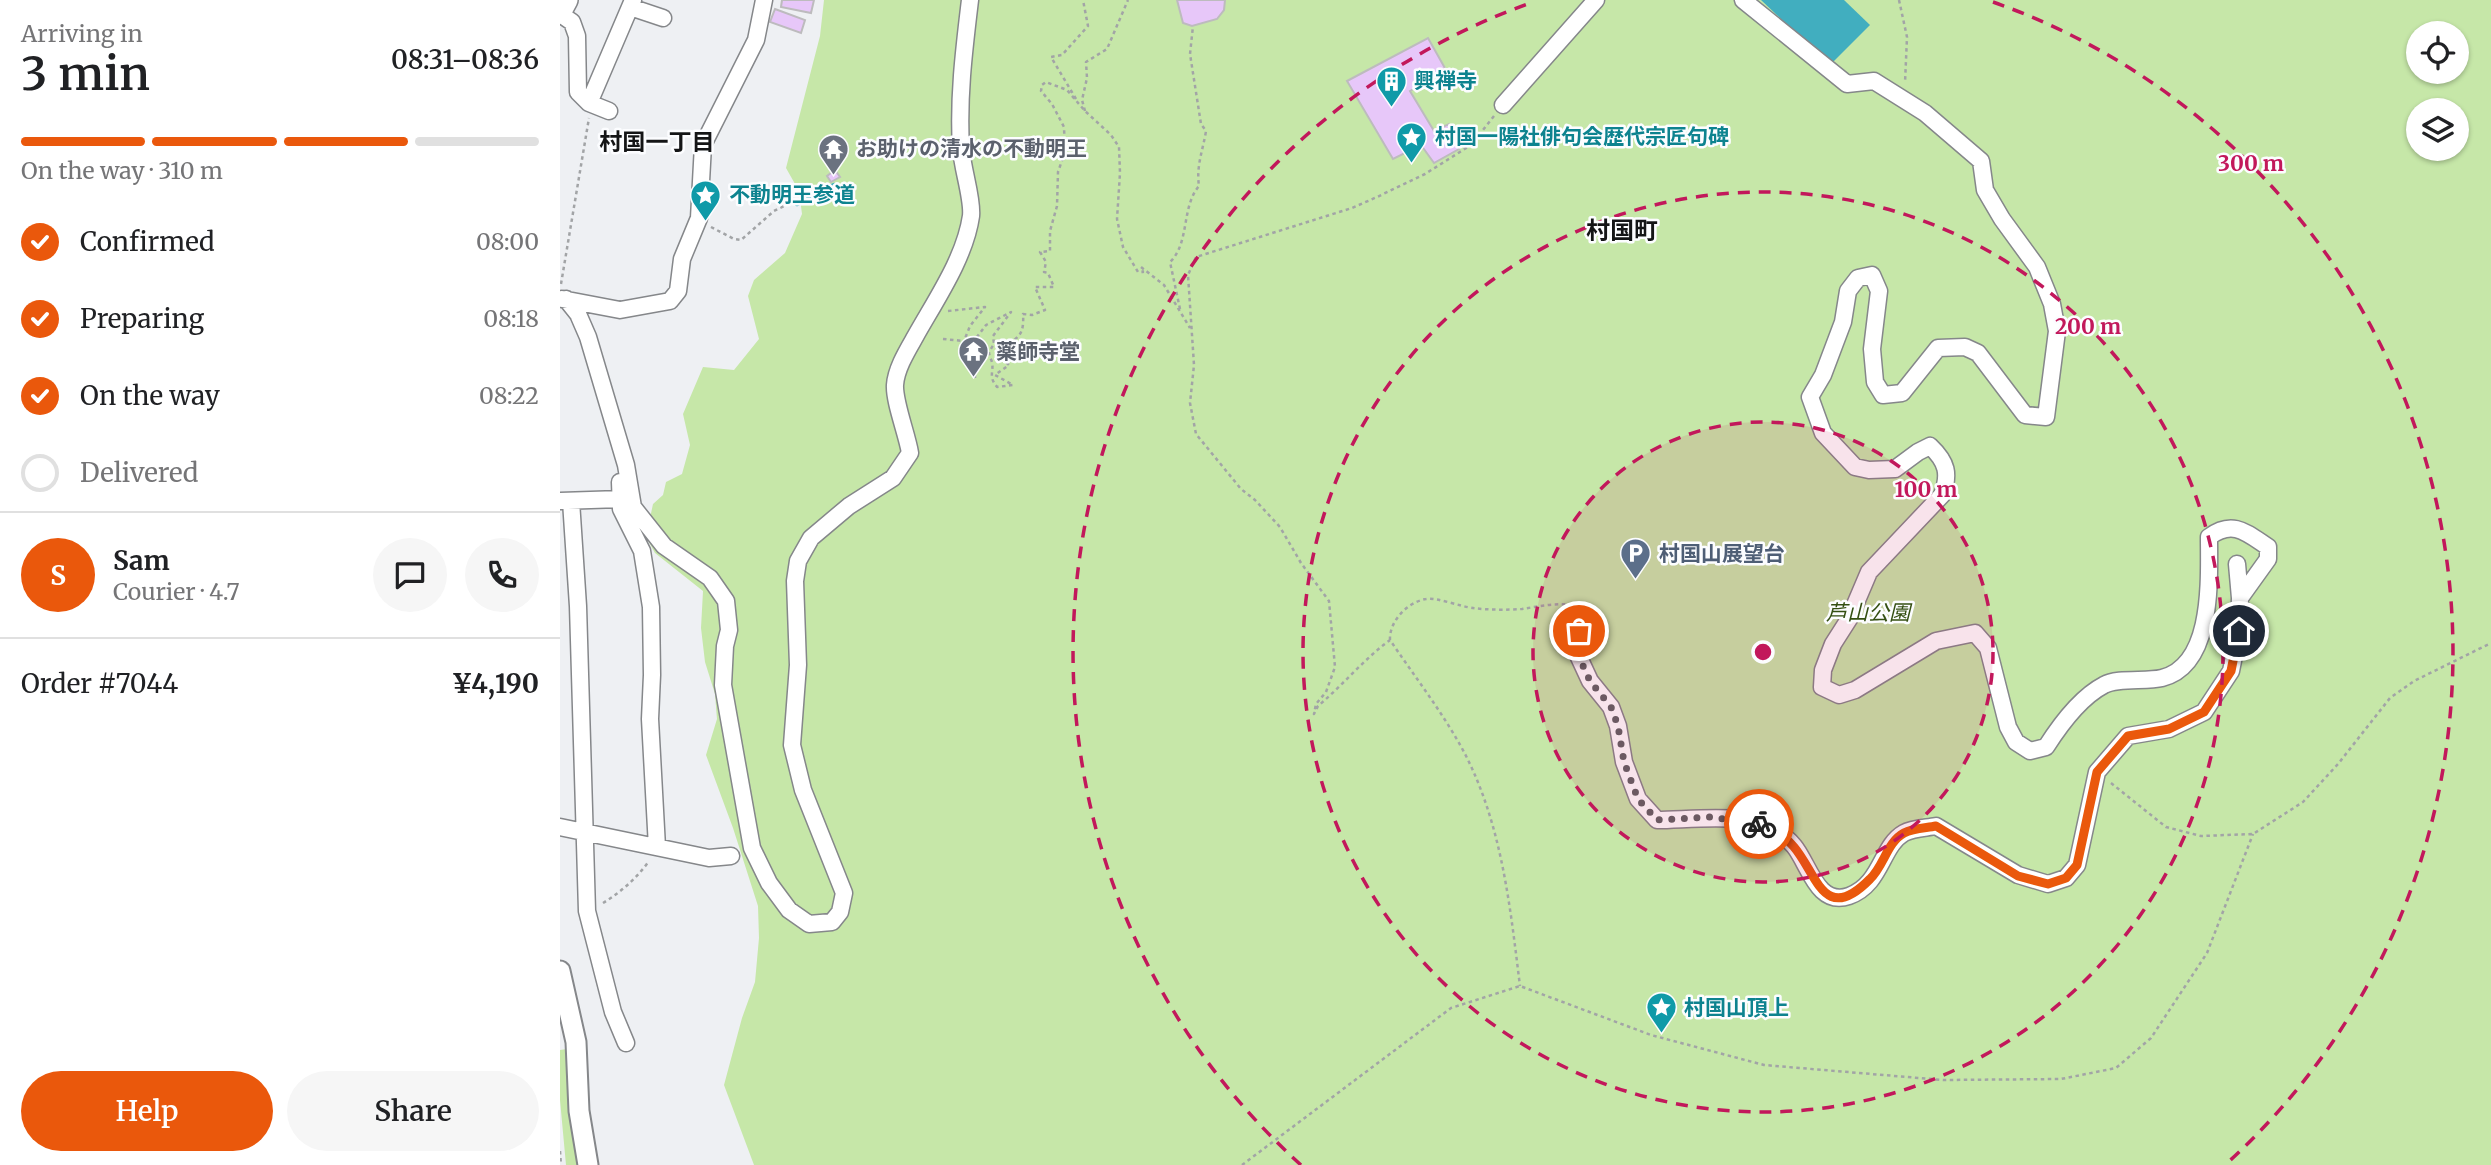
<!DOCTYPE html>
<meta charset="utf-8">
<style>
:root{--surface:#fff;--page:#f6f6f6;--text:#202124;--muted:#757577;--line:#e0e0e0;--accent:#ea580c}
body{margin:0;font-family:Merriweather,"Noto Sans JP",serif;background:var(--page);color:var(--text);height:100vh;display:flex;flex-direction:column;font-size:26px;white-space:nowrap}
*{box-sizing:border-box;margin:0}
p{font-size:23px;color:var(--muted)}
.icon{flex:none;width:38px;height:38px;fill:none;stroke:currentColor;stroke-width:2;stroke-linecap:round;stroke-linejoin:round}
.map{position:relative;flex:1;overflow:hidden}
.panel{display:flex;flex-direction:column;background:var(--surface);width:560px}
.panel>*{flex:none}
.fabs{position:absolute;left:1846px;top:21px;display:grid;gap:14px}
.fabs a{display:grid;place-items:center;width:63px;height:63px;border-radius:50%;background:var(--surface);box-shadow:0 2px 5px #0004;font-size:35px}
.pin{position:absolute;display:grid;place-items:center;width:60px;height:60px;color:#fff;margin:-30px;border:4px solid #fff;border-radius:50%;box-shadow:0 2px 7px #0007}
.courier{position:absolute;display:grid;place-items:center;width:70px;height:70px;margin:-35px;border:5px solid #ea580c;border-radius:50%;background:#fff;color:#222;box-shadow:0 2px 9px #0007}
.head em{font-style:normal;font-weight:600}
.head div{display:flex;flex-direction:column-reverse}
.head{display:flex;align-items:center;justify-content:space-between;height:119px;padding:0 21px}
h1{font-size:46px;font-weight:600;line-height:52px}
.bar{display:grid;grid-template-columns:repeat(4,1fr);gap:10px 7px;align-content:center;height:84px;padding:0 21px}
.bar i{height:9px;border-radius:5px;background:var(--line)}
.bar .current{background:var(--accent)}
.bar p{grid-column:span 4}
.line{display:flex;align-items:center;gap:18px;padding:0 21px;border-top:2px solid var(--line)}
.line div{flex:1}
.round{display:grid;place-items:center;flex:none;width:74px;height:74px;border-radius:37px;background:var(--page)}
ol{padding:0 21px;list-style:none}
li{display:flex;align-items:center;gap:21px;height:77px}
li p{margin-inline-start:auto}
li .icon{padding:7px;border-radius:50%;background:var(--accent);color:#fff;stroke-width:4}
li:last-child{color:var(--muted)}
li i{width:38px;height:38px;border:4px solid var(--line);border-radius:50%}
.primary-button{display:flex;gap:14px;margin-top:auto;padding:14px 21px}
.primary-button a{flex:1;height:80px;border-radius:42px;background:var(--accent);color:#fff;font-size:28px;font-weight:600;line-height:80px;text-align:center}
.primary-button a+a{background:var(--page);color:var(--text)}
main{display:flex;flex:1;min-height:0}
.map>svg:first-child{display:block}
.green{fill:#c6e7a8;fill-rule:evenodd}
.water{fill:#41aebf}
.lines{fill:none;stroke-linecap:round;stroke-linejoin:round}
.stream{stroke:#41aebf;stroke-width:4.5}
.building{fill:#e7c7f9;stroke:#bdbbbe;stroke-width:2}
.minor-casing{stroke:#85878a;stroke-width:19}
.tertiary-casing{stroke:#85878a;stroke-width:23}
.secondary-casing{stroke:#85878a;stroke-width:24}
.path{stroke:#a2a4a6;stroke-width:2.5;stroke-dasharray:3.5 3.5;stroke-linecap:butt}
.minor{stroke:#fff;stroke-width:16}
.tertiary{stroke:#fff;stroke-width:19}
.secondary{stroke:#fff;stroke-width:21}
.done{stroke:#606263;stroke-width:7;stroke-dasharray:0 12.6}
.route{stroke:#ea580c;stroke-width:9}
.ring{fill:none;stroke:#c2185b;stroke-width:3.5;stroke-dasharray:12 9}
.labels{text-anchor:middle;stroke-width:5;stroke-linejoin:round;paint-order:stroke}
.culture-label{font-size:21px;font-weight:bold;fill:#0d838f;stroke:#fcfdff;text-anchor:start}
.worship-label{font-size:21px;font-weight:bold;fill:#5b616d;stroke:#fcfdff;text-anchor:start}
.service-label{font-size:21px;font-weight:bold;fill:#4e5e75;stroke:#fcfdff;text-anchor:start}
.park-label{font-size:21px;font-style:italic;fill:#344f12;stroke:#fcfdff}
.neighbourhood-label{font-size:23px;font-weight:bold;fill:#141516;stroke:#fcfdff}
.quarter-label{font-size:24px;font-weight:bold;fill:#141516;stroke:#fcfdff}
.centre{fill:#c2185b;stroke:#fcfdff;stroke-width:3.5}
.ring-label{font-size:21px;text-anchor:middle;font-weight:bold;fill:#c2185b;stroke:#fcfdff;stroke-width:5;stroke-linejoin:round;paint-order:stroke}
</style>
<main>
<section class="panel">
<div class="head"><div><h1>3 min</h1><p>Arriving in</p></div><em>08:31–08:36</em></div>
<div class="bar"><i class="current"></i><i class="current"></i><i class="current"></i><i></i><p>On the way · 310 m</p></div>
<ol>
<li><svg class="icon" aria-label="check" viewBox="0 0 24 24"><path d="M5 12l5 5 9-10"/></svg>Confirmed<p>08:00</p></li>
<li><svg class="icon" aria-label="check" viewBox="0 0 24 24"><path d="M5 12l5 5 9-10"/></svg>Preparing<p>08:18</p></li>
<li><svg class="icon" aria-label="check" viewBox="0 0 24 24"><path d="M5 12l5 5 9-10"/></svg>On the way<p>08:22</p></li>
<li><i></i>Delivered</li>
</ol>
<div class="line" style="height:126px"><b class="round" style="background:var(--accent);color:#fff">S</b><div><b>Sam</b><p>Courier · 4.7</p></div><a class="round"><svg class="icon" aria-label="chat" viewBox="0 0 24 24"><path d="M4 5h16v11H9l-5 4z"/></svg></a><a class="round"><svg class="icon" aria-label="phone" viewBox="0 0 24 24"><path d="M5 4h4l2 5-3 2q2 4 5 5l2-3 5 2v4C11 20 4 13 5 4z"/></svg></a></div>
<div class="line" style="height:91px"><div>Order #7044</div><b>¥4,190</b></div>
<div class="primary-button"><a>Help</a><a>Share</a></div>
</section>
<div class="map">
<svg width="1931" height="1165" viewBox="0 0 1931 1165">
<rect width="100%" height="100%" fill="#eef0f3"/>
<path class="green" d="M264,0h1667v1165h-1737l-30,-80 18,-67 13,-36 4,-44 -1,-32 -25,-78 -27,-73 11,-36 -2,-25 -10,-32 -4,-34 2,-37 -48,-38 -9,-16 7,-33 10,-9 3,-13 16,-8 8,-29 -7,-31 20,-47 31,3 25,-31 -11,-43 6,-16 31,-27 17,-39 -3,-23 -13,-23 34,-132zM1858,33h39v39h-39zM1858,110h39v39h-39z
M7,1049l4,68 8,48h-13l-6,-65v-50z"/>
<path class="water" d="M1201,0h83l26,25 -40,40z"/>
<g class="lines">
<path class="stream" d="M237,204l37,-19"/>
</g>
<path class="building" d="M222,0h32l-3,13 -30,-6z
M617,0h48l-1,10 -7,9 -25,7 -9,-3z
M215,9l30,11 -4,13 -31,-11z
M868,38l18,32 -36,21 24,40 15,-7 10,25 -25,14 -13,-18 -28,14 -46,-78z
M275,170l5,7 -9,5 -4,-6z"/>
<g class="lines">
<defs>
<path id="minor" d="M70,7l33,11
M0,14l12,8 5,14 1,56 11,11 20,8
M29,103l44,-103
M943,105l93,-105
M2,299l58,11 50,-9 8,-10 4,-32 17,-41 4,-73 53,-105 8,-40
M6,299l12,15 10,23 38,128 7,42 31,39 46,32 16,23 3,29 -4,16 -2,39 29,163 17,35 20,27 20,14 23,-2 8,-10 4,-19 -41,-103 -11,-45 6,-80 -3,-84 3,-20 13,-23 38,-32 44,-28 17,-25c-3,-19 -16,-51 -15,-68 1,-16 12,-34 20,-48 20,-36 50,-79 56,-121 2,-17 -9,-48 -10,-68 -3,-50 3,-98 9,-148
M60,482l1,27 21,42 9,56 1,68 -2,44 7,128
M0,501l61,-2
M11,501l7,105 9,305 26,101 13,31
M1677,564l3,34
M1024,623l-9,16 2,14 13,28 21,26 7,19 6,36 14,37 19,21c32,0 88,-8 117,9 6,4 15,11 20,17 15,18 23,61 55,50 33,-12 32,-50 55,-63 9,-5 22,-5 32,-7l82,49 30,9 18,-6 11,-13 20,-93 31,-36 41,-7 35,-17 27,-41 8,-40 1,-33 28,-39v-12c-21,-14 -35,-28 -59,-10 0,42 5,128 -47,141 -16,4 -44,-1 -58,7 -23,12 -44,40 -58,62l-16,4 -14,-9 -8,-15 -20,-79 -13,-15 -39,8 -81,49 -16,5 -17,-8 1,-17 10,-26 16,-25 20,-47 73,-77c8,-21 5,-33 -12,-49l-12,6 -23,17 -26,1 -14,-3 -32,-34 -13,-36 13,-22 20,-53 5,-31 10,-13 14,-3 7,16 -7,58 3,33 8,13 19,-2 36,-45 27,-1 13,6 47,62 21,2 11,-86 -5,-27 -15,-37 -35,-48 -17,-29 -4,-29 -56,-48 -51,-32 -27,3 -104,-84
M0,827l149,31 22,-2"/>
<path id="tertiary" d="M0,971l16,71 3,69 9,54"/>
<path id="secondary" d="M0,13l7,-13"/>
</defs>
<use href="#minor" class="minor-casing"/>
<use href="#tertiary" class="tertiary-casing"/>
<use href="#secondary" class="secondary-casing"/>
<path class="path" d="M1339,0l8,37 -2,46
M516,99l-25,-42 11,-2 26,-29 -5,-26
M525,111l-3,-11 5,-22 -1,-16 21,-13 21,-49
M934,116l-23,29 -46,29 -48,23 -25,11 -156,49 -8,18 6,90 -4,38 6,31 45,55 14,11 25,27 21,36 28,38 6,66 -9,25 -10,12 -2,10 4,-8c25,-21 46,-47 72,-66 25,37 53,73 74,112 38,73 46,154 56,234
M151,227l23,12 7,1 33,-29 49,-24
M1,284l28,-166
M620,309l-10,-47c20,-19 11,-55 29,-76 -3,-20 4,-36 7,-55l-5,-7 -11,-70 3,-28
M388,311l37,-4 -15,19 -6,15v20l11,10 -1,-30 12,-16 25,-13 -18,24 1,8 -5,8c0,4 2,7 3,10 2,11 -4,14 5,25l16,-2 -18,-10 14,-10 -9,-8c11,-23 25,-13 23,-43l9,1 13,-5 -10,-23h19l-6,-14 -4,-1 2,-10 -6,-10 10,-1v-20l7,-25 1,-34 7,-20 -1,-25 -12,-23 -11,-13 1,-6 4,-3 21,8 18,21 26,24 8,12 1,26 -3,46 6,28 15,25h5l-2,-5 23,18 26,43
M383,339l21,2
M415,378v-7
M830,640c-1,-18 17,-38 36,-41 10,-2 36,8 47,9 15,2 35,2 49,1 19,-3 41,-8 59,-2
M1551,783l55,44 35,9 52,-2 50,-32 35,-38 52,-66 24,-17 77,-38
M43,903c18,-11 34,-25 46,-42
M0,1151l1,14
M682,1165l209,-157 69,-22 131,49 113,30 179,15 118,-1 55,-11 35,-30 56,-85 46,-119"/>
<use href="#minor" class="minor"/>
<use href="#tertiary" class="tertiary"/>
<use href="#secondary" class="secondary"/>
</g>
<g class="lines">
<path class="done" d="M1019,631l-4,8 2,14 13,28 21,26 7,19 6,36 14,37 19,21 52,-3 50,7"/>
<path class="route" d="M1199,824c13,4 26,12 35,23 23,27 30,79 76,32 14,-13 17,-37 34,-46 9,-5 22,-5 32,-7l82,50 30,8 18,-6 11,-13 20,-93 31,-36 41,-7 35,-17 27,-41 8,-40"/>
</g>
<circle cx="1203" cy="652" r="230" fill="#c2185b" fill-opacity=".12"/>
<g class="ring">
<circle cx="1203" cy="652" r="230"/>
<circle cx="1203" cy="652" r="460"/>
<path d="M741 1165A690 690 0 0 1 973 2M1433 2A690 690 0 0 1 1665 1165"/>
</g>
<defs>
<symbol id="building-pin" viewBox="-11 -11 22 30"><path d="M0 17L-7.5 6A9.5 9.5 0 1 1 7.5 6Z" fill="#0f9aa8" stroke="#fcfdff"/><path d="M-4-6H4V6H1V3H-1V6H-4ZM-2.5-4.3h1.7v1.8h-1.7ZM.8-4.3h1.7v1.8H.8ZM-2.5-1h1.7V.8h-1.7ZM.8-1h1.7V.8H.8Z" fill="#fff"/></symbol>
<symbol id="sight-pin" viewBox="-11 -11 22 30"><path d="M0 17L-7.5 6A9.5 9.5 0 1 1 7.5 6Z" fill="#0f9aa8" stroke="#fcfdff"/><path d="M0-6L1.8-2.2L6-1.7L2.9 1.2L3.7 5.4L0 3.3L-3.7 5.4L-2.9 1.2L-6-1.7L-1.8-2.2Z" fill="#fff"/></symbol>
<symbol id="temple-pin" viewBox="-11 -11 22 30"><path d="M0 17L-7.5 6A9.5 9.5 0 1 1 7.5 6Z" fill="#6b7280" stroke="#fcfdff"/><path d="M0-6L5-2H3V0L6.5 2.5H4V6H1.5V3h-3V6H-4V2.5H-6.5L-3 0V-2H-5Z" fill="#fff"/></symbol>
<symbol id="parking-pin" viewBox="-11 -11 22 30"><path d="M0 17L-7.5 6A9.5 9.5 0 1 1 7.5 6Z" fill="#5c6f8a" stroke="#fcfdff"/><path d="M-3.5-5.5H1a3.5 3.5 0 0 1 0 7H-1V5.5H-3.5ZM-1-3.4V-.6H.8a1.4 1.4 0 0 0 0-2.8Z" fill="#fff"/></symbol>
</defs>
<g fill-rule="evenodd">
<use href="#building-pin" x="814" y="64" width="35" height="47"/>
<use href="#sight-pin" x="834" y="120" width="35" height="47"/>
<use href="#temple-pin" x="256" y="132" width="35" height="47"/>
<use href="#sight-pin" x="128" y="178" width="35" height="47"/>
<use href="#temple-pin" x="396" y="334" width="35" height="47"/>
<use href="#parking-pin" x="1058" y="536" width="35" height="47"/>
<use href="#sight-pin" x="1084" y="990" width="35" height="47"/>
</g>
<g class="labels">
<g class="culture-label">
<text x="854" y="88">興禅寺</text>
<text x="875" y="144">村国一陽社俳句会歴代宗匠句碑</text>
<text x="169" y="202">不動明王参道</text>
<text x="1124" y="1015">村国山頂上</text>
</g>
<g class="worship-label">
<text x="296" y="156">お助けの清水の不動明王</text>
<text x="436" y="359">薬師寺堂</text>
</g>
<g class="service-label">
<text x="1099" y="561">村国山展望台</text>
</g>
<g class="park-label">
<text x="1308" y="620">芦山公園</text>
</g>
<g class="neighbourhood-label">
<text x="97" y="150">村国一丁目</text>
</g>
<g class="quarter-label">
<text x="1062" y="239">村国町</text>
</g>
</g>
<circle cx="1203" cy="652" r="10" class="centre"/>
<g class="ring-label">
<text x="1691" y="171">300 m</text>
<text x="1528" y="334">200 m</text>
<text x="1366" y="497">100 m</text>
</g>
</svg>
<div class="fabs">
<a><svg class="icon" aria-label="locate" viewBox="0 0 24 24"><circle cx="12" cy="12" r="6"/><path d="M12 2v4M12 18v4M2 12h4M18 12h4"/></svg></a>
<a><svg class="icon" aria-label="layers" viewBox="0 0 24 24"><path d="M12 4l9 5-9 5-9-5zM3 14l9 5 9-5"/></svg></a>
</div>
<div class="pin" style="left:1019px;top:631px;background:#ea580c"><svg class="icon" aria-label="bag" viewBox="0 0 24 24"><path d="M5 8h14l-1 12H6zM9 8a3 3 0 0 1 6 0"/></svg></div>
<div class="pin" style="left:1679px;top:631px;background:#1f2937"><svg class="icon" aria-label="home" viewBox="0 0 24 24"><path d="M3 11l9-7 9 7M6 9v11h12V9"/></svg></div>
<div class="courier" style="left:1199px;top:824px"><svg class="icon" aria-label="bike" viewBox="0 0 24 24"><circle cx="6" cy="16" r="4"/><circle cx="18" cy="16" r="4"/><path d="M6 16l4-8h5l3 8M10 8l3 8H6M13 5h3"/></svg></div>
</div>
</main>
